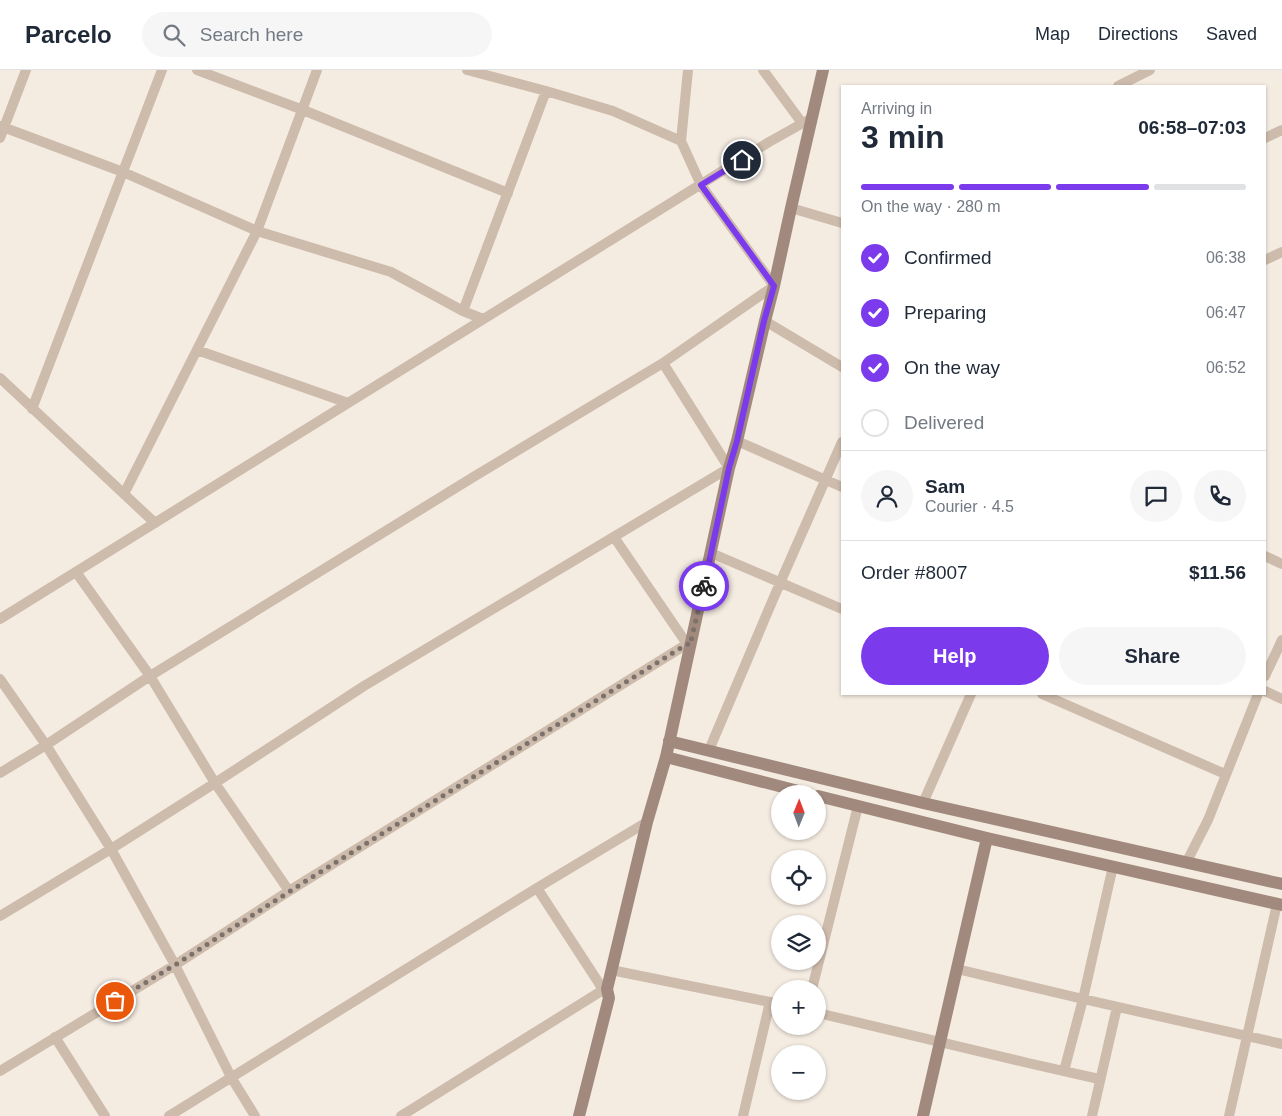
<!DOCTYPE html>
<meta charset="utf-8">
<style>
:root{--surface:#fff;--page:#f6f6f7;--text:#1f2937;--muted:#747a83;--line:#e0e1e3;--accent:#7c3aed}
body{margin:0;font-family:Helvetica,sans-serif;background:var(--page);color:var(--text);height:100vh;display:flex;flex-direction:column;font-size:19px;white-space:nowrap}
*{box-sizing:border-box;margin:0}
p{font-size:16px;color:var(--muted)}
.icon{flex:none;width:28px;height:28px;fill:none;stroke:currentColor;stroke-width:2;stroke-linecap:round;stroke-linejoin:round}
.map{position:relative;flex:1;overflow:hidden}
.panel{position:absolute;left:841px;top:15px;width:425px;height:610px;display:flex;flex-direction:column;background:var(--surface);border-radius:0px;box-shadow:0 1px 4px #0004}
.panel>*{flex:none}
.needle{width:32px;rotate:1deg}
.controls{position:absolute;left:771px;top:715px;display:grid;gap:10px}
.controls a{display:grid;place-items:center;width:55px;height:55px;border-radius:50%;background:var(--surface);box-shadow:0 1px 4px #0004;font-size:25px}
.pin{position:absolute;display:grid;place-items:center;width:42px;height:42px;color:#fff;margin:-21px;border:2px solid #fff;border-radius:50%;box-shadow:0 1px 5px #0007}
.courier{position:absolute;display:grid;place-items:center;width:50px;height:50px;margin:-25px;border:4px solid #7c3aed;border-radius:50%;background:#fff;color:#222;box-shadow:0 1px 6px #0007}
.summary em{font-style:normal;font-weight:700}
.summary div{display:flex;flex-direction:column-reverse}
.summary{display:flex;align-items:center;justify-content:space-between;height:85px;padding:0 20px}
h1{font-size:32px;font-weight:700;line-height:38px}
.bar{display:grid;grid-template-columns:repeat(4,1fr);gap:8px 5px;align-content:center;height:60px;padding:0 20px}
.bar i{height:6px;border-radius:4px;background:var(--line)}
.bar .active{background:var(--accent)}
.bar p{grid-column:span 4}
.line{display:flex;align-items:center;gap:12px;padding:0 20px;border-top:1px solid var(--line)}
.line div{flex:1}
.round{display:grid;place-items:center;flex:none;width:52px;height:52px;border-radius:26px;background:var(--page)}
ol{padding:0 20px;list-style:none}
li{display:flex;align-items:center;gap:15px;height:55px}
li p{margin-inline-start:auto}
li .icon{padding:5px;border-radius:50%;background:var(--accent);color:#fff;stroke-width:4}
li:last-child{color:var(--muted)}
li i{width:28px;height:28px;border:2px solid var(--line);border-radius:50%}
.button{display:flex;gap:10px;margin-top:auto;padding:10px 20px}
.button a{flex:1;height:58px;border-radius:30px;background:var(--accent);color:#fff;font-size:20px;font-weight:700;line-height:58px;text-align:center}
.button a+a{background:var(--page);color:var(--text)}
header{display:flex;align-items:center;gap:30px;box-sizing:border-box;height:70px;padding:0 25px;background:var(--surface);border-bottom:1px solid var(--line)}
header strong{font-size:24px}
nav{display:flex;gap:28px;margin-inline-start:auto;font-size:18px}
.search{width:350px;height:45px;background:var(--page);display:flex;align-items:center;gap:12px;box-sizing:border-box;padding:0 18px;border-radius:28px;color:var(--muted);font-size:19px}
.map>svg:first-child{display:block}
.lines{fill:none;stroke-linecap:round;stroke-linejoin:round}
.street{stroke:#cdbbac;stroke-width:10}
.secondary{stroke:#a18a7d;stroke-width:12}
.done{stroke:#7c716b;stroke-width:5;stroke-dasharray:0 9}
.route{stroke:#7c3aed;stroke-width:6}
</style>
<header>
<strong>Parcelo</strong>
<div class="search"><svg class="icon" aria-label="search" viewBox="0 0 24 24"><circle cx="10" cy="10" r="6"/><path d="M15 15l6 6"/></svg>Search here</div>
<nav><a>Map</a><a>Directions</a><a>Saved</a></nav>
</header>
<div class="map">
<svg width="1282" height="1046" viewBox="0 0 1282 1046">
<rect width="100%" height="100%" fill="#f4ebe1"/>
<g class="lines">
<path class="street" d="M197,0l106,40 205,83
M467,0l79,21 67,20 68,30
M763,0l39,53
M1118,16l32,-16
M0,56l123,46 134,59 134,41 72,39 20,8
M0,68l26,-68
M1265,68l17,-8
M791,138l51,15
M1265,190l17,-8
M463,241l83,-220
M765,251l77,46
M197,280l151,53
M0,308l155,145
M32,339l130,-339
M737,371l105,46
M124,424l133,-263 60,-161
M614,467l73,107
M711,483l131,56
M1265,486l17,8
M76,502l74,104 65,107 74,108
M0,549l769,-477 43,-24
M1265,606l17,-36
M0,609l46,66 65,104 64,116 56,112 24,39
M1265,621l17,8
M1042,624l183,80
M709,680l71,-167 62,-141
M0,703l46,-28 104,-69 325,-200 188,-113 111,-77 -73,-101 -20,-44 7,-71
M923,733l48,-109
M1186,793l22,-43 50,-126
M537,818l69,106
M0,846l111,-67 104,-66 149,-97 365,-218 -66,-105
M957,899l126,30 199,45
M611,900l169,34
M812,919l46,-183
M818,943l210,50 71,16
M55,967l50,79
M0,1001l175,-106 114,-74 398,-247 3,1
M1064,1001l19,-72 30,-133
M169,1046l368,-228 110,-66
M401,1046l202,-126 4,-1
M743,1046l27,-114
M1092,1046l25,-109
M1229,1046l48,-212"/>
<path class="secondary" d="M669,671l254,62 359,81
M666,687l144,37
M818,726l169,42 295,67
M579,1046l30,-118 -2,-9 40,-167 19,-65 63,-289 8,-27 28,-120 9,-35 17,-78 32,-138
M923,1046l64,-278"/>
</g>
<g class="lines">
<path class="done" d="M115,931l60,-36 131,-84 381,-237 3,1 14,-59"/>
<path class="route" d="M704,516l25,-118 8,-27 27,-120 10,-35 -73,-101 41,-25"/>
</g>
</svg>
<div class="controls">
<a><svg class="needle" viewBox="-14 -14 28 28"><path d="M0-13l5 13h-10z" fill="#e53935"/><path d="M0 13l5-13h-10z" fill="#747a83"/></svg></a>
<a><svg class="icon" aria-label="locate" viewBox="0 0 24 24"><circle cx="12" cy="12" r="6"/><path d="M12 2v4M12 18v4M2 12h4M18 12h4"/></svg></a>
<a><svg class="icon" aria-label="layers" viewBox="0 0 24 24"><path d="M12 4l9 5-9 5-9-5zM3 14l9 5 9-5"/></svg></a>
<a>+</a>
<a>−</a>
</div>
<div class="pin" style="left:115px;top:931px;background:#ea580c"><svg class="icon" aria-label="bag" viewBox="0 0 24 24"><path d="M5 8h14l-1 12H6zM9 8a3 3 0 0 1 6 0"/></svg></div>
<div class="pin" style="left:742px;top:90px;background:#1f2937"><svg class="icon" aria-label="home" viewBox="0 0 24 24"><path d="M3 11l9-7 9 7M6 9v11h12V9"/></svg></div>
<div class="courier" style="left:704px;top:516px"><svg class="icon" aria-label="bike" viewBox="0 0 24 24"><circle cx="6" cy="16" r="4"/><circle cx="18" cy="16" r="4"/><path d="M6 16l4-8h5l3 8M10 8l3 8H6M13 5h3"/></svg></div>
<section class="panel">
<div class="summary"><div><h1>3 min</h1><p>Arriving in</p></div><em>06:58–07:03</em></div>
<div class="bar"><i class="active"></i><i class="active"></i><i class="active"></i><i></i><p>On the way · 280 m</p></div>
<ol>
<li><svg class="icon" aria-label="check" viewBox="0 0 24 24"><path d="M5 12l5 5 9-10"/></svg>Confirmed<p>06:38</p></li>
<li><svg class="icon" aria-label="check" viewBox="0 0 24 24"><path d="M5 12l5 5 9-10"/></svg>Preparing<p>06:47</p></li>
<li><svg class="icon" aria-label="check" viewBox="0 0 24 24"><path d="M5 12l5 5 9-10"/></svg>On the way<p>06:52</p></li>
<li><i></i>Delivered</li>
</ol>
<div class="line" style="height:90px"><a class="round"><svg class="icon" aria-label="person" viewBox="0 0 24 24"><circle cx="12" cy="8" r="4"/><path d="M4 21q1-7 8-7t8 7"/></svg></a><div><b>Sam</b><p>Courier · 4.5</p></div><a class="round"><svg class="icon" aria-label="chat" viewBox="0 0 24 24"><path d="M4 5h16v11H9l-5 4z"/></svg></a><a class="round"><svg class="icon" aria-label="phone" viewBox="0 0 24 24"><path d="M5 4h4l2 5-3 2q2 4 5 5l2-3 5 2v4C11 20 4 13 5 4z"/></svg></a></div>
<div class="line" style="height:65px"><div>Order #8007</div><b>$11.56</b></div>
<div class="button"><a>Help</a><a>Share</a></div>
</section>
</div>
